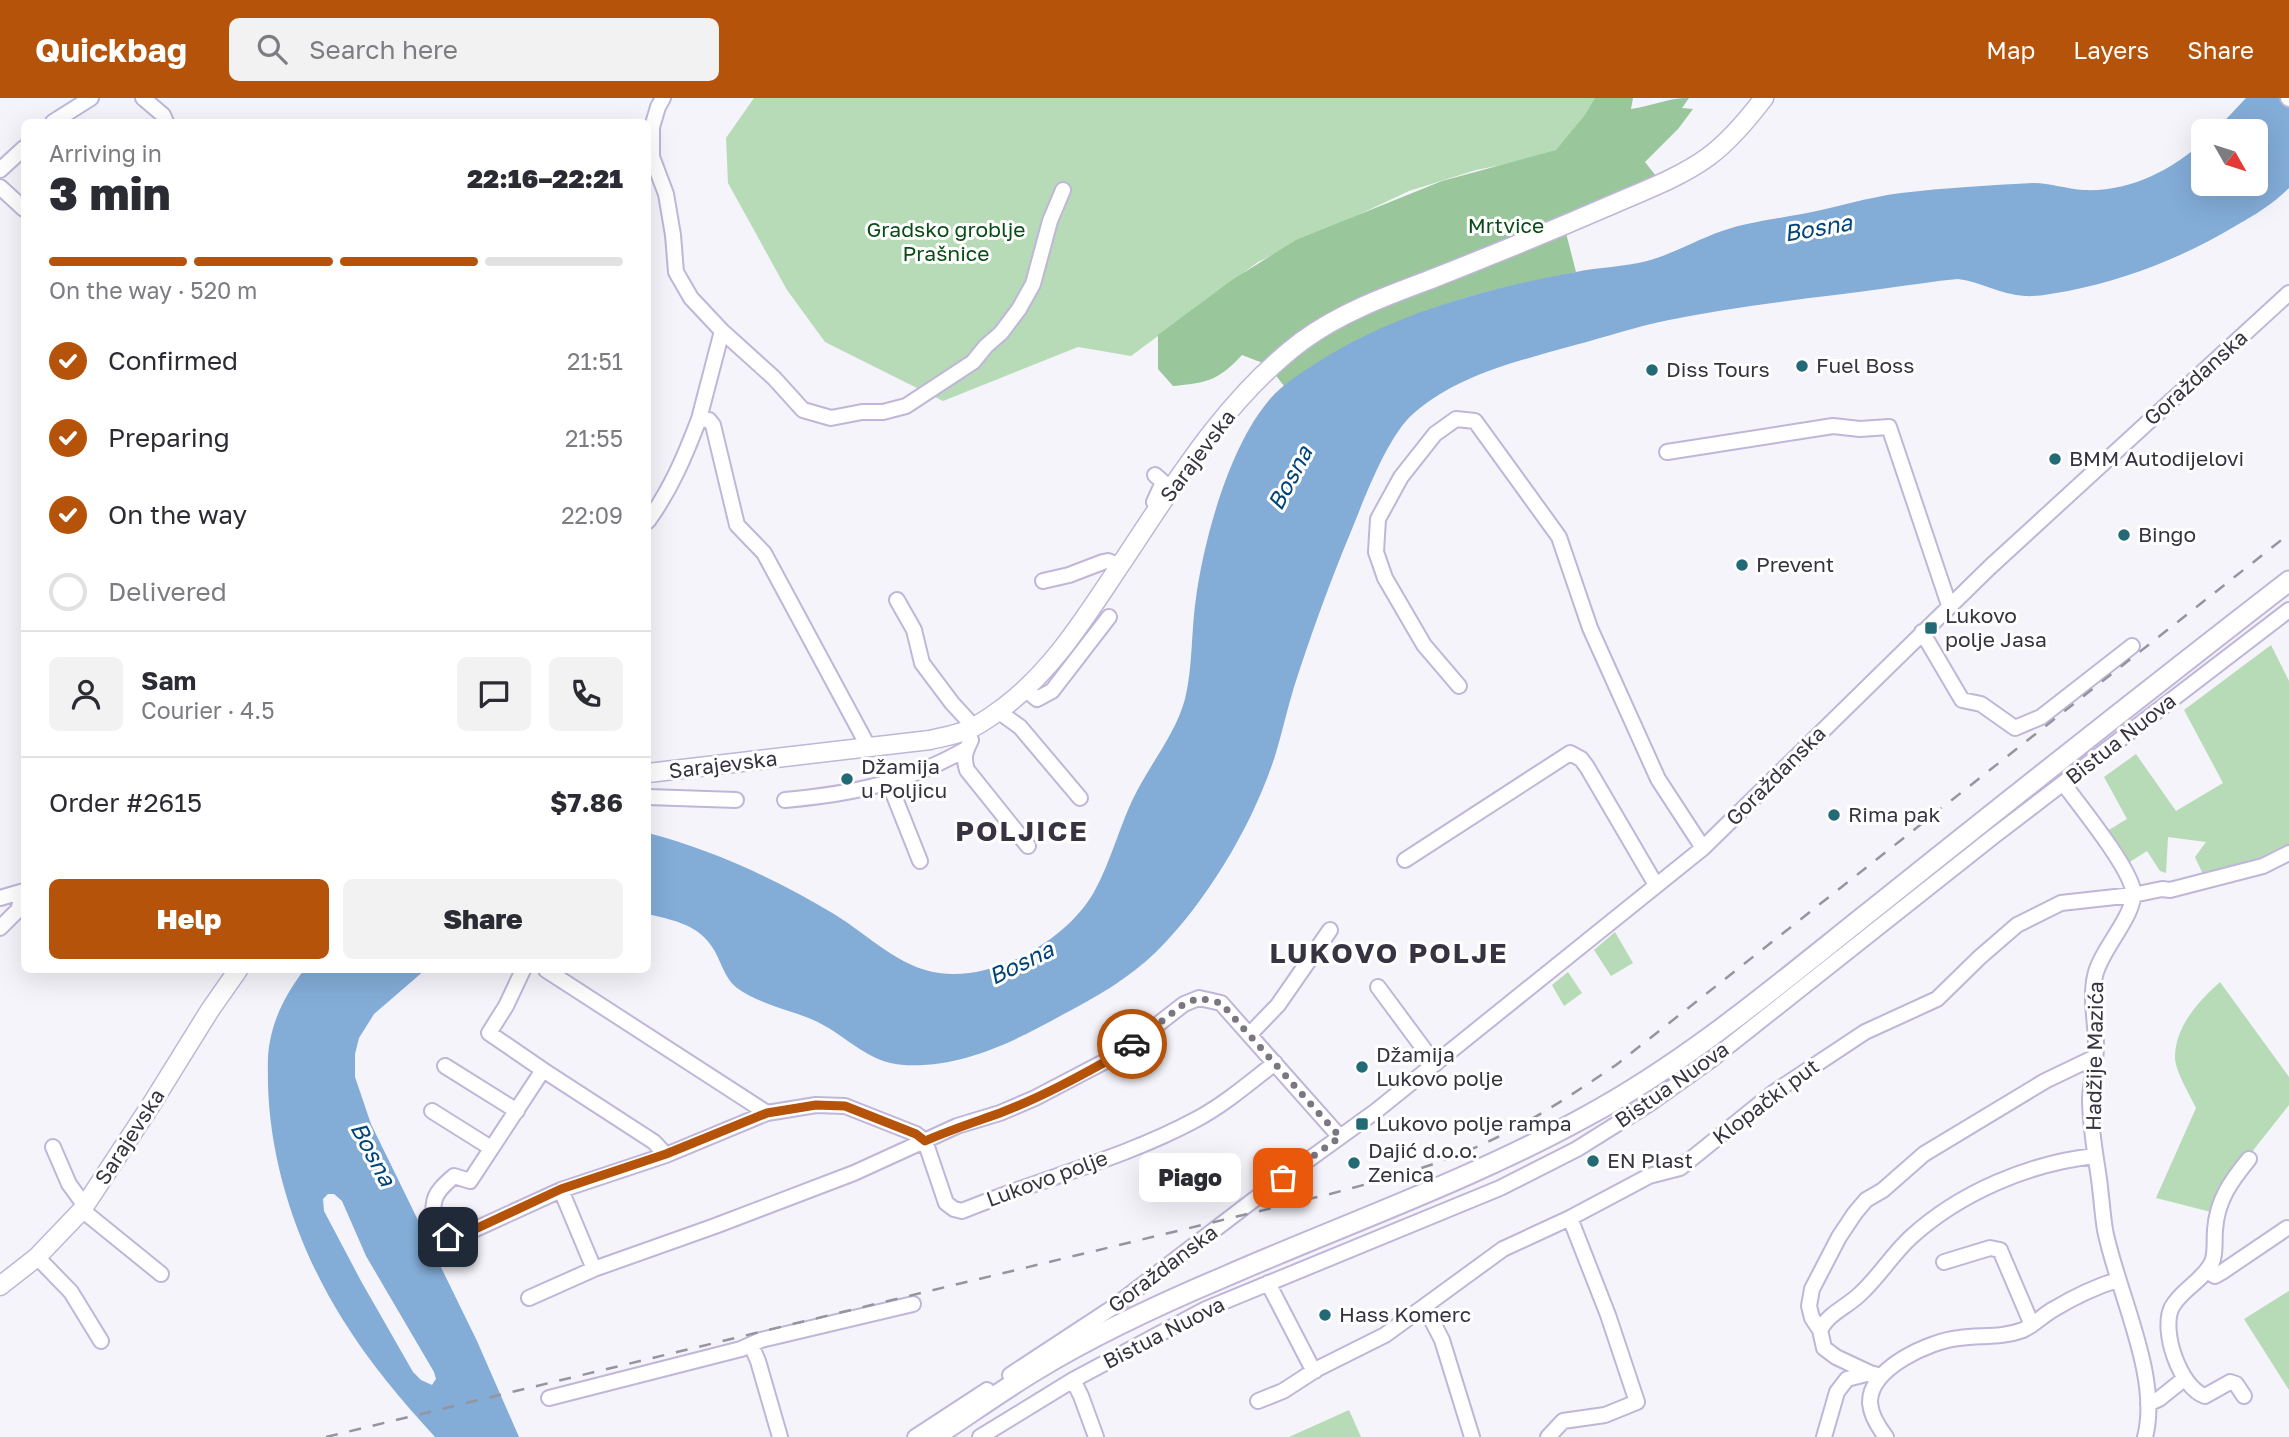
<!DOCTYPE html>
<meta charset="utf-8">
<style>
:root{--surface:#fff;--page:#f2f2f3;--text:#2b2b33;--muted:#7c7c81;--line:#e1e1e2;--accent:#b45309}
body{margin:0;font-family:"Golos Text",sans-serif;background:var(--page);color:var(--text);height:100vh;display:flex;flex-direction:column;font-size:26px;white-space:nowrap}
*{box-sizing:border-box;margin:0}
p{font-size:23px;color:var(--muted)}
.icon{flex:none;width:38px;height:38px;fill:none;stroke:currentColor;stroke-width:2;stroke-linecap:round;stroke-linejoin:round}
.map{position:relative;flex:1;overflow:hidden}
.panel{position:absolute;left:21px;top:21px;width:630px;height:854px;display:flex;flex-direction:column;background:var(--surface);border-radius:10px;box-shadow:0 7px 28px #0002}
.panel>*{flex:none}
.needle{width:46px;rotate:129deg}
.controls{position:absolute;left:2191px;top:21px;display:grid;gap:14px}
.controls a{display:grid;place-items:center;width:77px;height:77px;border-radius:10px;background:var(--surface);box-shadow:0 7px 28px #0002;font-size:35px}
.pin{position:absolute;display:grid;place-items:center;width:60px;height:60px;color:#fff;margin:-30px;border-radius:14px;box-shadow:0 4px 10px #0006}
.courier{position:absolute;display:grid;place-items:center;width:70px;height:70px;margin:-35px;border:5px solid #b45309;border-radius:50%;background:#fff;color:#222;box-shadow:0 2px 9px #0007}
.bubble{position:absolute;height:49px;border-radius:10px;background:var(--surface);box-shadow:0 7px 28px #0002;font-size:23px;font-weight:800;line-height:49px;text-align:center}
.summary em{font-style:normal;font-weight:800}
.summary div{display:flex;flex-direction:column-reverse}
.summary{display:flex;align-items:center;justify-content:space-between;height:119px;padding:0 28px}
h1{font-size:46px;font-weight:800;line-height:52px}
.bar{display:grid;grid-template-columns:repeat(4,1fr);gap:10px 7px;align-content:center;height:84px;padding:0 28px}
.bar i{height:9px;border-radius:5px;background:var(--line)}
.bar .current{background:var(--accent)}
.bar p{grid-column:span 4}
.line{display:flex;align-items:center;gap:18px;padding:0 28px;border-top:2px solid var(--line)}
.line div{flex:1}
.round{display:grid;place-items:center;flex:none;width:74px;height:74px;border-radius:10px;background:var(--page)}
ol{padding:0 28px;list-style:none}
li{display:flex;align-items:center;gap:21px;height:77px}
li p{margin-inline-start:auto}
li .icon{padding:7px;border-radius:50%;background:var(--accent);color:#fff;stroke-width:4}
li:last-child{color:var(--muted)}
li i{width:38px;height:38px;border:4px solid var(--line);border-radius:50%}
.button{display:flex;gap:14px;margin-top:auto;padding:14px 28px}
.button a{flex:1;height:80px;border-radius:10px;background:var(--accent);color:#fff;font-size:28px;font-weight:800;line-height:80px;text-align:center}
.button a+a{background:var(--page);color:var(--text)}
header{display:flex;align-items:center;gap:42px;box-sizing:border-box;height:98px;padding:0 35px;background:var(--accent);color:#fff}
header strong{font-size:33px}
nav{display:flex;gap:38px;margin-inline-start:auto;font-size:24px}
.search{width:490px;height:63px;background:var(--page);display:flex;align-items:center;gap:18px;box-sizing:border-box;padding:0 24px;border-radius:10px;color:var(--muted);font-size:26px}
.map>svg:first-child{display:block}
.green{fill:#b6dbb6}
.forest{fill:#99c69a}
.water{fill:#83acd7;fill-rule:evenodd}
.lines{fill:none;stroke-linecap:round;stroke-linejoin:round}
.minor-casing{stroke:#bfb6d8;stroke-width:18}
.major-casing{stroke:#bfb6d8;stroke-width:21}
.highway-casing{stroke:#bfb6d8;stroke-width:23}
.minor{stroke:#fff;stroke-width:14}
.major{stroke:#fff;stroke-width:18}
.highway{stroke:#fff;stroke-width:19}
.rail{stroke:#96949e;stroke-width:2.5;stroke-dasharray:12 12;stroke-linecap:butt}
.done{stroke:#7a7782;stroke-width:7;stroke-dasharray:0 12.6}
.route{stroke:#b45309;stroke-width:9}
.poi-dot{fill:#226b76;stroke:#fff;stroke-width:2.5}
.labels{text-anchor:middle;stroke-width:6;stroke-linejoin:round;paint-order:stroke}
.park-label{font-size:21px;fill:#094d16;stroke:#fff}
.poi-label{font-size:21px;fill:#373341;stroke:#fff;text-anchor:start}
.street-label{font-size:21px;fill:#373341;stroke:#fff}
.water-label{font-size:23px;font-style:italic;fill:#014478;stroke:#fff}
.district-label{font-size:28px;font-weight:bold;letter-spacing:2px;fill:#373341;stroke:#fff}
</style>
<header>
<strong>Quickbag</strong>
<div class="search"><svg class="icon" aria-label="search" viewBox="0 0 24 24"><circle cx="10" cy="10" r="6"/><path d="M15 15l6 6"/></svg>Search here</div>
<nav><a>Map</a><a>Layers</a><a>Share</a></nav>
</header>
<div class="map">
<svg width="2289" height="1339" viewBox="0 0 2289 1339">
<rect width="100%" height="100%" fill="#f5f4fb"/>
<path class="green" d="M754,0h866l-24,36 -63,25 -57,11 -67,21 -151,71 -127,94 -53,-9 -135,54 -118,-59 -38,-52 -59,-107 -2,-45z
M2271,547l18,36v167l-83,33 -11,-24 11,-15 -38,-5 -2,36 -6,-2 -13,-20 -22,14 -23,-31 25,-15 -23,-42 32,-23 40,57 47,-28 -39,-73z
M1615,834l18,31 -22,13 -17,-26z
M1568,874l14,21 -18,13 -12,-21z
M2220,884l69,95v28l-68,86 -6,22 -59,-15 40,-90c-6,-13 -22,-39 -21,-52 1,-31 24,-55 45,-74z
M2289,1193v99l-45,-71z
M1349,1312l12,27h-72z"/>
<path class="forest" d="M1595,0h38l-2,11c21,-3 36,-11 58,-11l-7,10 11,1 -15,20 -33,33 11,14 -57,28 -32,10 -1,19 10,39c-35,8 -71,14 -105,24 -68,20 -129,50 -187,90l-16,-21 -26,-10c-24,26 -36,28 -69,31l-15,-17v-34l74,-55 64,-40 146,-59 114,-31 29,-35z"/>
<path class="water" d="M2246,0h43v90c-15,15 -34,27 -52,37 -53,32 -109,54 -169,66 -14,2 -29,6 -43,5 -24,-1 -43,-14 -67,-17 -24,2 -46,6 -70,9 -73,10 -146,17 -219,32 -31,6 -63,17 -94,25 -56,16 -116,29 -161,68 -26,22 -49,84 -62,116 -22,53 -41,105 -58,158 -7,23 -12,46 -19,69 -22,68 -67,144 -118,195 -27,27 -61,46 -95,64 -49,27 -100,53 -158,50 -38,-2 -59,-32 -93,-46 -24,-10 -52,-15 -74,-31 -14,-11 -16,-30 -27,-44 -14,-20 -41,-25 -62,-30v-81c65,17 128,46 186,81 33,20 66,54 105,59 56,8 128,-33 155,-81 18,-32 26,-70 44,-103 16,-30 38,-57 47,-90 8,-33 6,-68 11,-101 8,-60 34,-153 74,-199 13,-15 31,-26 48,-37 77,-49 169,-74 258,-90 23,-5 48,-5 71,-11 26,-7 49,-21 75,-30 26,-9 53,-12 80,-17 33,-6 66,-17 99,-21 44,-5 88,-8 132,-10 18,0 33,6 51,7 45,2 86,-19 119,-48v42h53v-53h-41z
M304,872h121l-51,44 -15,24 -4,16v23l16,47 106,217 42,96h-84c-33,-36 -66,-75 -92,-117 -44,-70 -73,-154 -75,-236 0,-14 -1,-29 2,-43 5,-27 18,-50 34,-71zM328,1096h6l8,7 24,55 68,116 2,7 -4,6 -11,-5 -8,-8 -52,-91 -37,-70 -1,-12z"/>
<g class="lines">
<defs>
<path id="minor" d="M143,0l20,17 3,7
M663,0l-5,9 -6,20v30l14,37 7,41 3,37 15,26 31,33 -23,88
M2288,0l1,1
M53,24l38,-24
M0,72l24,-22
M0,89l24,22
M722,233l52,47 29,32 28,8 31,-6h21l23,-6 67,-44 13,-16 15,-13 18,-24 14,-25 17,-63 13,-31
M1667,354l166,-26 27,3 29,-2 60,178
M1154,404l9,-20 -8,-7
M648,423c23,-32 37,-65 51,-102l10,1 4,5 24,100 27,28 105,195
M1043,483l26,-6 34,-13 5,-1 12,5
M897,502l17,30 8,33 30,40 22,24
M1922,534l40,68 19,4 34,24 26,-11 91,-71
M1459,588l-35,-41 -39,-67 -9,-26 2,-33 23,-42 34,-43 21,-15 19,2 84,116 31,91 68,151 45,69
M1026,592l11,9 15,-8 57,-74
M998,613l22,16 60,71
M967,632l4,10c-6,12 -8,17 -4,30l61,76
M889,685l31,78
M2063,685c17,23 65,82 70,107 4,24 -33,60 -38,86 -5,22 1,47 1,69 0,18 -5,35 -6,53 0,25 4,49 8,74 3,19 4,39 7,58 12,61 56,147 40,207
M648,699l88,3
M785,702c66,-6 122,-17 181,-51
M1405,762l165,-107 11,6 6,8 69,118
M0,800l24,-7
M0,830l18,-18 6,-19
M523,872l-17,36 -17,27 54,37
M546,872l221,143
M1378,889l57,77
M1250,936l28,-29 52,-75
M445,968l72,45
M432,1013l59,37
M53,1049l16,37 16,22
M561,1092l-105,48c-16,-2 -25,-19 -22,-35 1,-11 12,-20 20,-27l16,5 73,-111 111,72 12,13
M82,1112l79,64
M37,1159l34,35 30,49
M1944,1164l46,-14 10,2 32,75
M594,1171l-33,-79 105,-35 101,-42 49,-8 29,1 71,28 9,7 21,62 8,6 8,2c77,-32 161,-52 235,-92 28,-15 52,-36 78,-56
M2207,1173l8,5 7,-4 65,-44
M1268,1185l42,81 5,7
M529,1200l65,-29 121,-43 139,-53 103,-47 43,-13 35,-15 86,-45 63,-49 15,-6 22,5 119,134
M1425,1209l17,33 30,97
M1820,1232c9,-17 25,-22 39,-35 19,-17 32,-39 51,-57 49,-45 119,-75 185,-82
M751,1247l7,16 22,76
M1010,1277l102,-67 152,-116 112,-81 327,-263 287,-281 299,-274
M1881,1278l-11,-3 -34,-16 -12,-9 -4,-18 -8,-12 -3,-12 3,-17 27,-52 16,-24 11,-13 17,-10 41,-36 121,-73 50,-24
M1073,1282l8,16 15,41
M2244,1298l-8,-12 -6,-2 -25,14c-25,-8 -45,-66 -33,-89 10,-18 31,-26 40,-45 4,-9 2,-21 3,-32 2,-30 16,-49 34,-71
M549,1300l192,-49 20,-9 152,-36
M1258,1303l25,-10 34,-22 68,-34 118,-86 67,-31 79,-42 31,-8 93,-75 92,-61 72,-33 43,-42 37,-32 44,-22 72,-8 29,-6 8,1 93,-24 26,-13
M2148,1306l11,-5 25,-20
M915,1339l72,-47
M980,1339l93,-57 133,-71 294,-121 77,-39 75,-47 59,-42 283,-224 295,-226
M1548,1339l15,-16 42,-6 32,-13 -29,-87 -38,-97
M1824,1339l13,-45 10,-13 23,-6
M1886,1339c-7,-9 -15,-21 -16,-34 -1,-35 60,-62 89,-65 22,-3 43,0 64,-8 11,-5 20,-15 31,-21 20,-12 41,-22 63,-29"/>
<path id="major" d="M648,675l282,-33c12,-3 26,-5 37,-10 13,-5 26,-15 37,-23 50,-38 82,-91 117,-143 52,-78 104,-165 181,-223 38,-28 84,-45 127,-61 61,-24 122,-49 182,-75 32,-14 68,-27 97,-48 22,-16 40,-38 56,-59
M0,1188l37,-29 45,-47 69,-105 59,-95 28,-40"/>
<path id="highway" d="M934,1339c34,-22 67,-46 102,-67 59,-36 124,-66 188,-93 121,-53 247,-97 363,-161 107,-58 200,-139 295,-214 135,-108 270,-215 407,-321"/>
</defs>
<use href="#minor" class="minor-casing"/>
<use href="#major" class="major-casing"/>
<use href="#highway" class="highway-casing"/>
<use href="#minor" class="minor"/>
<use href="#major" class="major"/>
<use href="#highway" class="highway"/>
<path class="rail" d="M326,1339l1004,-243c52,-14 104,-27 153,-50 47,-21 90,-50 133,-79l673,-531"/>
</g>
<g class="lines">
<path class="done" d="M1132,946l52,-40 15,-6 22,5 119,134 -57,41"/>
<path class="route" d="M448,1139l8,1 105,-49 105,-35 101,-41 49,-8 29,1 71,28 9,7c25,-11 50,-19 75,-28 42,-16 82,-38 121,-60l11,-9"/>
</g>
<g class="poi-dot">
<circle cx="1802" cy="268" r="7"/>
<circle cx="1652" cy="272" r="7"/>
<circle cx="2055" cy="361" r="7"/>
<circle cx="2124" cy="437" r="7"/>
<circle cx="1742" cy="467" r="7"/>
<rect x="1924" y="523" width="14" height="14" rx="3.5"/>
<circle cx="847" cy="681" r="7"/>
<circle cx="1834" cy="717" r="7"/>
<circle cx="1362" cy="969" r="7"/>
<rect x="1355" y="1019" width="14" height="14" rx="3.5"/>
<circle cx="1593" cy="1063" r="7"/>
<circle cx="1354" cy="1065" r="7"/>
<circle cx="1325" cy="1217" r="7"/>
</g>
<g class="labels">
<g class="park-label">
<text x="1506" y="135">Mrtvice</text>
<text x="946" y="139">Gradsko groblje<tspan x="946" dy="24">Prašnice</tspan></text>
</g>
<g class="poi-label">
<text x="1816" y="275">Fuel Boss</text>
<text x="1666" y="279">Diss Tours</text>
<text x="2069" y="368">BMM Autodijelovi</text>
<text x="2138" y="444">Bingo</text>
<text x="1756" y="474">Prevent</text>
<text x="1945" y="525">Lukovo<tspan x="1945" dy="24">polje Jasa</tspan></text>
<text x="861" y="676">Džamija<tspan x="861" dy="24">u Poljicu</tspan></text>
<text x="1848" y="724">Rima pak</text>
<text x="1376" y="964">Džamija<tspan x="1376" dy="24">Lukovo polje</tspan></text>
<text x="1376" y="1033">Lukovo polje rampa</text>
<text x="1368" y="1060">Dajić d.o.o.<tspan x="1368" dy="24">Zenica</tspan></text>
<text x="1607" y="1070">EN Plast</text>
<text x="1339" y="1224">Hass Komerc</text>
</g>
<g class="street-label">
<text transform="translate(2196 280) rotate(-42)" y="7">Goraždanska</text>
<text transform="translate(1198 358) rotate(-53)" y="7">Sarajevska</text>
<text transform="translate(2121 641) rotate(-38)" y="7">Bistua Nuova</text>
<text transform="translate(723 667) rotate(-7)" y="7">Sarajevska</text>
<text transform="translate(1776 678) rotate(-45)" y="7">Goraždanska</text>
<text transform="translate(2095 958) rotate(-89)" y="7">Hadžije Mazića</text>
<text transform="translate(1672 987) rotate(-35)" y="7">Bistua Nuova</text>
<text transform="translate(1766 1004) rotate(-37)" y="7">Klopački put</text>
<text transform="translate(130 1039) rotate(-57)" y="7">Sarajevska</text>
<text transform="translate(1047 1081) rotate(-20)" y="7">Lukovo polje</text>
<text transform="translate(1163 1171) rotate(-37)" y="7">Goraždanska</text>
<text transform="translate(1164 1235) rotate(-27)" y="7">Bistua Nuova</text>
</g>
<g class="water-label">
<text transform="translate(1818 130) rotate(-10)" y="8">Bosna</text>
<text transform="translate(1290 380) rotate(-62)" y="8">Bosna</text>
<text transform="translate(1021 865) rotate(-26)" y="8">Bosna</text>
<text transform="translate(373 1056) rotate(62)" y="8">Bosna</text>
</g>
<g class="district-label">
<text x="1022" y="743">POLJICE</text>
<text x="1389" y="865">LUKOVO POLJE</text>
</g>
</g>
</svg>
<div class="controls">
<a><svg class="needle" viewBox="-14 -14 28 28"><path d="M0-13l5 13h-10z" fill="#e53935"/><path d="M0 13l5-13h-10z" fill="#7c7c81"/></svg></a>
</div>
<div class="pin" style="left:1283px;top:1080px;background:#ea580c"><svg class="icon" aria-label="bag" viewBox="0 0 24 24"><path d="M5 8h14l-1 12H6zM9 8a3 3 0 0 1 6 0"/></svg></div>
<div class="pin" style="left:448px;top:1139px;background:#1f2937"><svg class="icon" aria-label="home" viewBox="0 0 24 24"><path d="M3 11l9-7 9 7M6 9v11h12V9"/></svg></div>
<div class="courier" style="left:1132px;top:946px"><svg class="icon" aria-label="car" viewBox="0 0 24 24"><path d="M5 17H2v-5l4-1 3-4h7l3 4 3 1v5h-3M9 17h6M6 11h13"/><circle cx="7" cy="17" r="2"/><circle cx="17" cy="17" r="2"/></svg></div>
<div class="bubble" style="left:1139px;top:1055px;width:102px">Piago</div>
<section class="panel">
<div class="summary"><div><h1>3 min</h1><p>Arriving in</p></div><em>22:16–22:21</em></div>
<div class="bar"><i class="current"></i><i class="current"></i><i class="current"></i><i></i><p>On the way · 520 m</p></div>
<ol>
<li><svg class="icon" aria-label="check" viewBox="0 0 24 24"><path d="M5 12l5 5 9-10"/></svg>Confirmed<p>21:51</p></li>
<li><svg class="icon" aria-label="check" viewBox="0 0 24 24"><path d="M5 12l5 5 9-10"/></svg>Preparing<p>21:55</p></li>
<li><svg class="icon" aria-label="check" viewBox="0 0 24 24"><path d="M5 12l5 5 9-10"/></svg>On the way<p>22:09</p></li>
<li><i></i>Delivered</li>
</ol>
<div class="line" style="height:126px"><a class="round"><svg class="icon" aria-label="person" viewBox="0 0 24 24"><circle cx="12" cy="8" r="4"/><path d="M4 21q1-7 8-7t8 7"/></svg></a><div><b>Sam</b><p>Courier · 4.5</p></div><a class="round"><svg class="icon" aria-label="chat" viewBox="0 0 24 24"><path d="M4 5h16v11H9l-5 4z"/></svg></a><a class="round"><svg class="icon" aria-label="phone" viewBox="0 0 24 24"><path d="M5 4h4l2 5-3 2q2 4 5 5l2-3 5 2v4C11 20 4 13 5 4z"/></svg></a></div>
<div class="line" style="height:91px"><div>Order #2615</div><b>$7.86</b></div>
<div class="button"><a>Help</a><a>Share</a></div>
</section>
</div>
